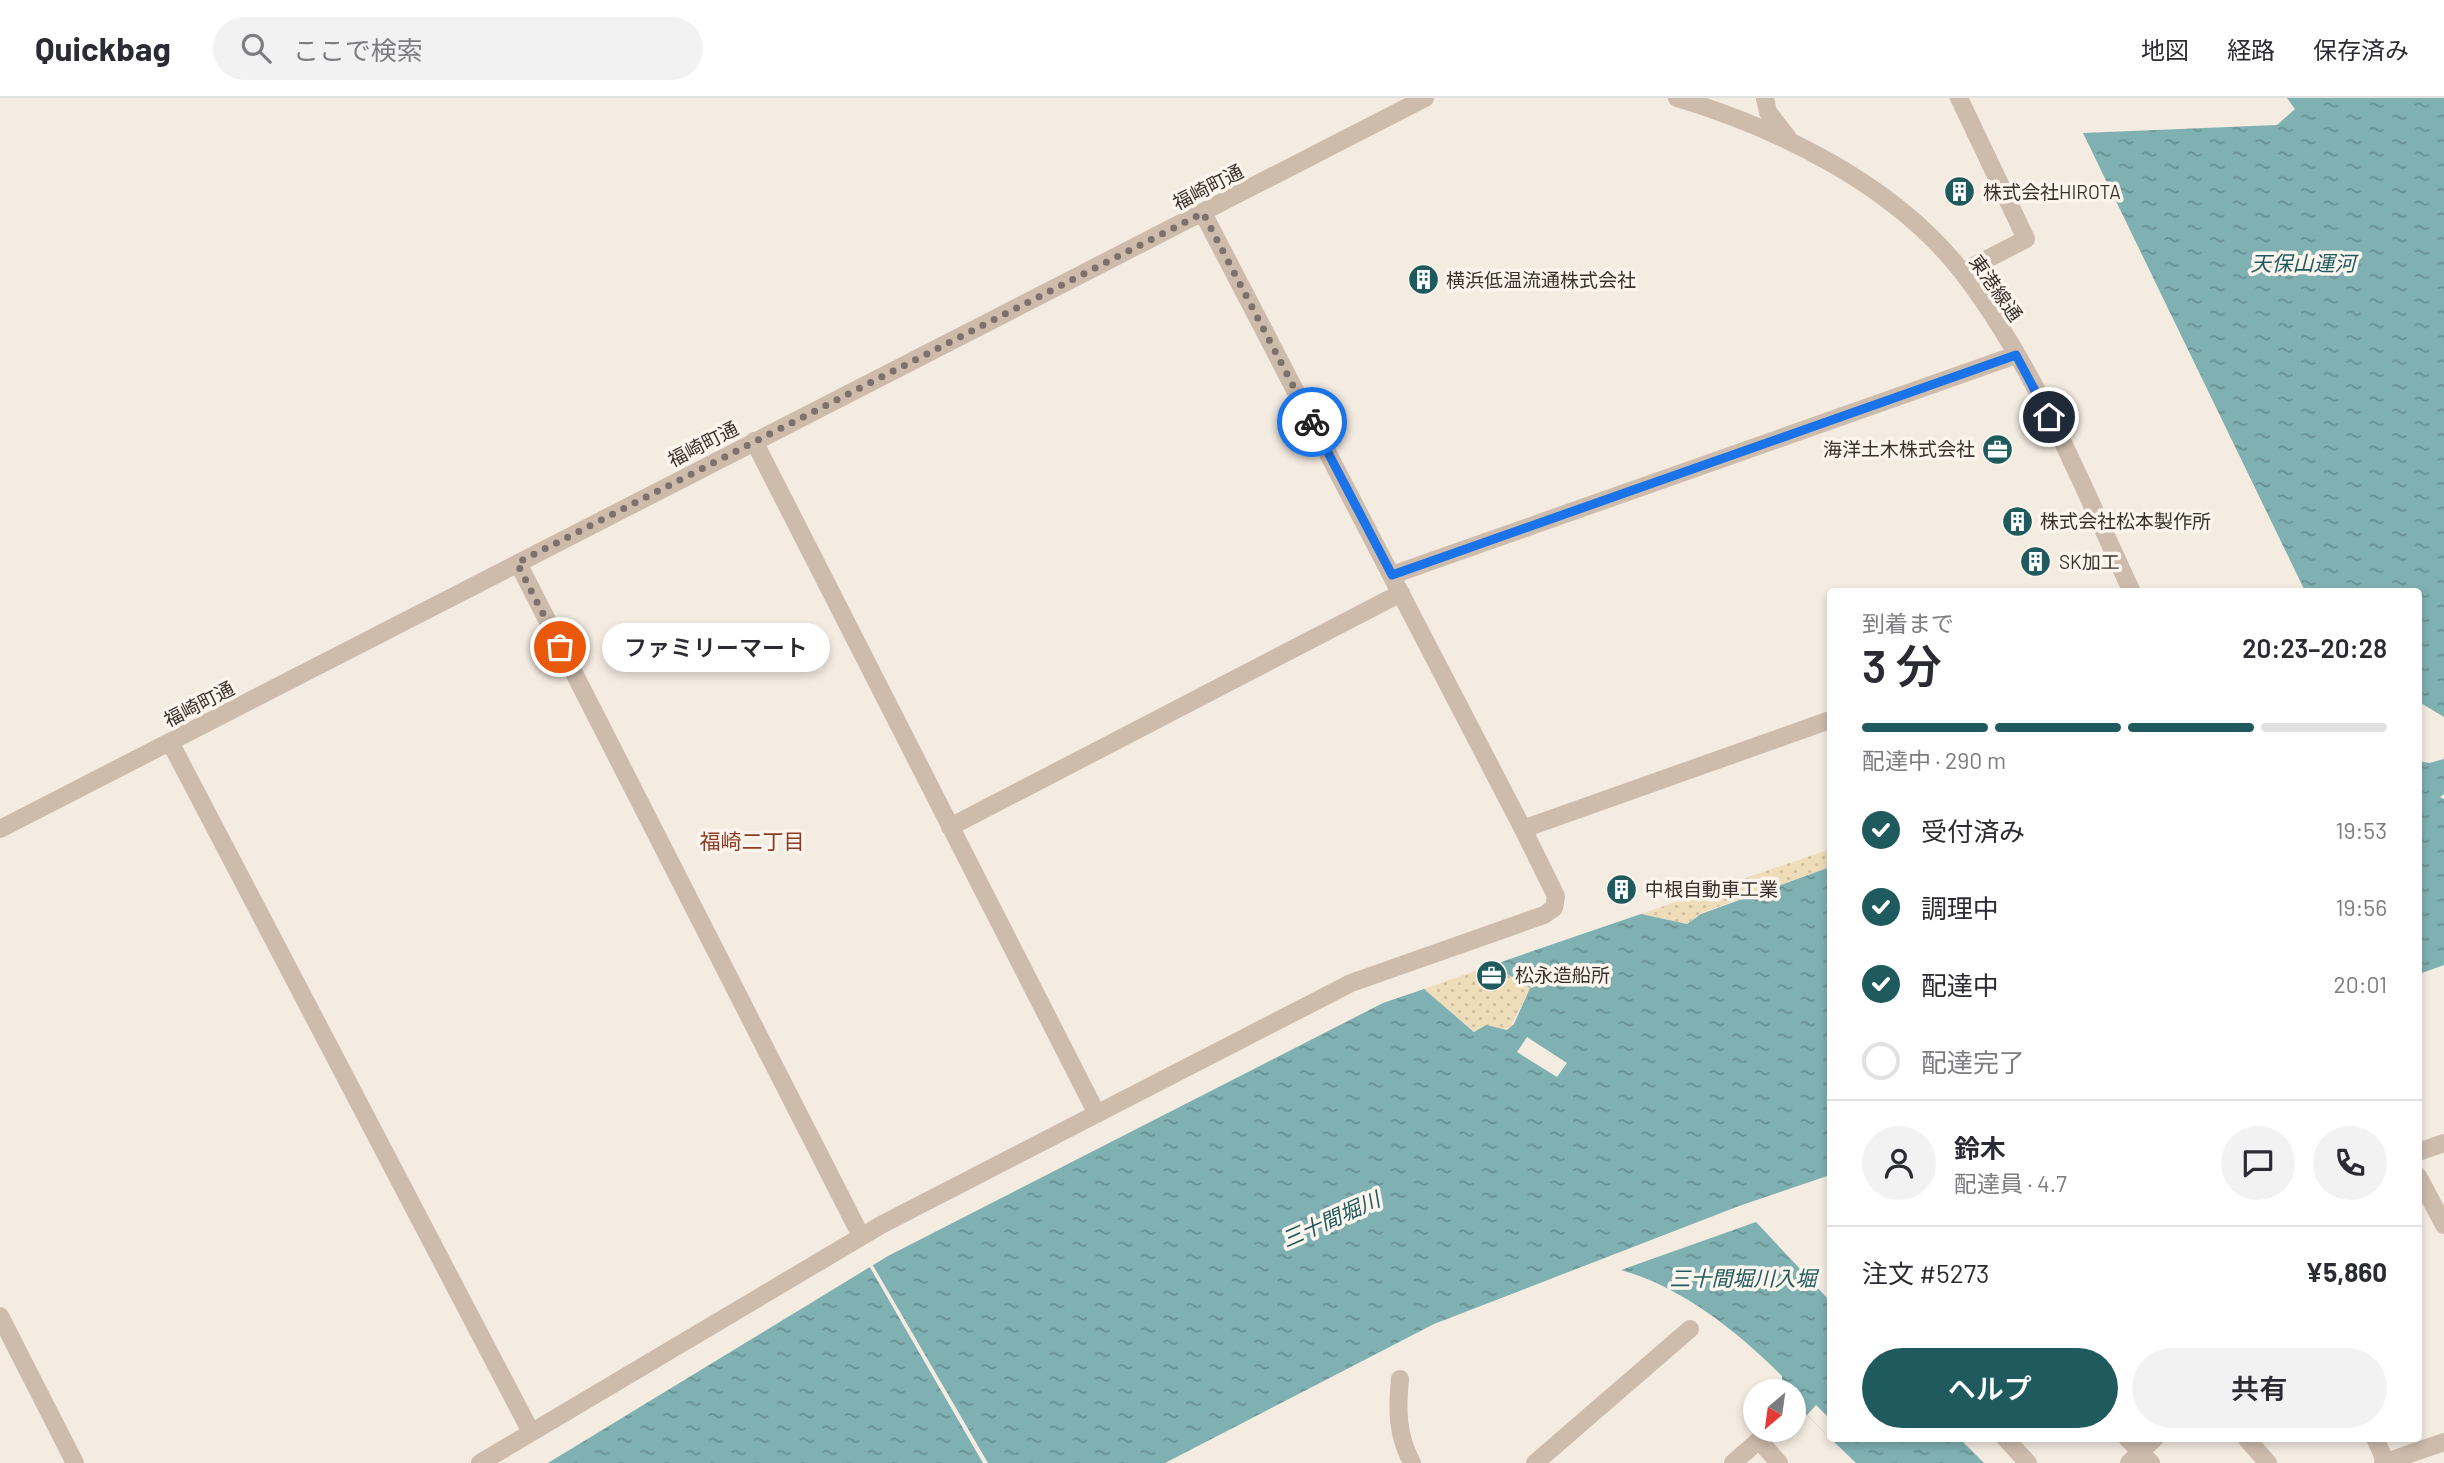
<!DOCTYPE html>
<html lang="ja">
<meta charset="utf-8">
<style>
:root{--surface:#fff;--page:#f2f2f3;--text:#2b2b33;--muted:#7c7c81;--line:#e1e1e2;--accent:#1f5a5e}
body{margin:0;font-family:Barlow,"Noto Sans JP",sans-serif;background:var(--page);color:var(--text);height:100vh;display:flex;flex-direction:column;font-size:26px;white-space:nowrap}
*{box-sizing:border-box;margin:0}
p{font-size:23px;color:var(--muted)}
.icon{flex:none;width:38px;height:38px;fill:none;stroke:currentColor;stroke-width:2;stroke-linecap:round;stroke-linejoin:round}
.map{position:relative;flex:1;overflow:hidden}
.side{position:absolute;left:1827px;top:490px;width:595px;height:854px;display:flex;flex-direction:column;background:var(--surface);border-radius:7px;box-shadow:0 4px 10px #0003}
.side>*{flex:none}
.needle{width:46px;rotate:209deg}
.fabs{position:absolute;left:1743px;top:1281px;display:grid;gap:14px}
.fabs a{display:grid;place-items:center;width:63px;height:63px;border-radius:50%;background:var(--surface);box-shadow:0 4px 10px #0003;font-size:35px}
.pin{position:absolute;display:grid;place-items:center;width:60px;height:60px;color:#fff;margin:-30px;border:4px solid #fff;border-radius:50%;box-shadow:0 2px 7px #0007}
.courier{position:absolute;display:grid;place-items:center;width:70px;height:70px;margin:-35px;border:5px solid #1a73e8;border-radius:50%;background:#fff;color:#222;box-shadow:0 2px 9px #0007}
.bubble{position:absolute;height:49px;border-radius:24px;background:var(--surface);box-shadow:0 4px 10px #0003;font-size:23px;font-weight:600;line-height:49px;text-align:center}
.head em{font-style:normal;font-weight:600}
.head div{display:flex;flex-direction:column-reverse}
.head{display:flex;align-items:center;justify-content:space-between;height:119px;padding:0 35px}
h1{font-size:46px;font-weight:600;line-height:52px}
.bar{display:grid;grid-template-columns:repeat(4,1fr);gap:10px 7px;align-content:center;height:84px;padding:0 35px}
.bar i{height:9px;border-radius:5px;background:var(--line)}
.bar .on{background:var(--accent)}
.bar p{grid-column:span 4}
.line{display:flex;align-items:center;gap:18px;padding:0 35px;border-top:2px solid var(--line)}
.line div{flex:1}
.round{display:grid;place-items:center;flex:none;width:74px;height:74px;border-radius:37px;background:var(--page)}
ol{padding:0 35px;list-style:none}
li{display:flex;align-items:center;gap:21px;height:77px}
li p{margin-inline-start:auto}
li .icon{padding:7px;border-radius:50%;background:var(--accent);color:#fff;stroke-width:4}
li:last-child{color:var(--muted)}
li i{width:38px;height:38px;border:4px solid var(--line);border-radius:50%}
.cta{display:flex;gap:14px;margin-top:auto;padding:14px 35px}
.cta a{flex:1;height:80px;border-radius:42px;background:var(--accent);color:#fff;font-size:28px;font-weight:600;line-height:80px;text-align:center}
.cta a+a{background:var(--page);color:var(--text)}
header{display:flex;align-items:center;gap:42px;box-sizing:border-box;height:98px;padding:0 35px;background:var(--surface);border-bottom:2px solid var(--line)}
header strong{font-size:33px}
nav{display:flex;gap:38px;margin-inline-start:auto;font-size:24px}
.search{width:490px;height:63px;background:var(--page);display:flex;align-items:center;gap:18px;box-sizing:border-box;padding:0 24px;border-radius:38px;color:var(--muted);font-size:26px}
.map>svg:first-child{display:block}
.sand{fill:url(#sand-dots)}
.water{fill:url(#water-ripples)}
.pier{fill:#f4ebe1}
.lines{fill:none;stroke-linecap:round;stroke-linejoin:round}
.minor{stroke:#cdbbac;stroke-width:18}
.done{stroke:#7c716b;stroke-width:7;stroke-dasharray:0 12.6}
.route{stroke:#1a73e8;stroke-width:9}
.labels{text-anchor:middle;stroke-width:7;stroke-linejoin:round;paint-order:stroke}
.street-label{font-size:19px;fill:#3b302b;stroke:#fbf5ee}
.poi-label{font-size:19px;fill:#3b302b;stroke:#fbf5ee;text-anchor:start}
.water-label{font-size:21px;font-style:italic;fill:#1f5a5e;stroke:#fbf5ee}
.neighbourhood-label{font-size:21px;fill:#8c3b22;stroke:#fbf5ee}
</style>
<header>
<strong>Quickbag</strong>
<div class="search"><svg class="icon" aria-label="search" viewBox="0 0 24 24"><circle cx="10" cy="10" r="6"/><path d="M15 15l6 6"/></svg>ここで検索</div>
<nav><a>地図</a><a>経路</a><a>保存済み</a></nav>
</header>
<div class="map">
<svg width="2444" height="1365" viewBox="0 0 2444 1365">
<defs>
<pattern id="sand-dots" width="8" height="8" patternUnits="userSpaceOnUse" patternTransform="scale(1.75)"><rect width="8" height="8" fill="#efdcb8"/><path d="M2 2h.1M6 6h.1" fill="none" stroke="#cebd9e" stroke-width="1.8" stroke-linecap="round"/></pattern>
<pattern id="water-ripples" width="26" height="14" patternUnits="userSpaceOnUse" patternTransform="scale(1.75)"><rect width="26" height="14" fill="#7fb0b2"/><path d="M2 4q2-2 4 0t4 0M15 11q2-2 4 0t4 0" fill="none" stroke="#699091"/></pattern>
</defs>
<rect width="100%" height="100%" fill="#f4ebe1"/>
<path class="sand" d="M1830,751v18l-129,46 -14,11 -46,-10z
M1501,864l3,10 26,16 -20,40 -35,4 -51,-43z"/>
<path class="water" d="M2287,0h157v619l-25,-15 -1,-110 -113,-1 -222,-458 194,-8 18,-16z
M2444,661v35l-4,3 4,2v166l-25,9v-213l10,2z
M1830,769v308l-91,31 -305,118 -269,139h-617l340,-207 495,-253 41,-14 50,43 12,-7 21,5 7,-6 16,-36 -26,-16 -3,-10 140,-48 46,10 14,-10z
M1756,1124l74,79v137l-36,-36v-11l-12,-1v-14c-44,-44 -100,-89 -161,-106z
M1831,1341h129l24,24h-128z"/>
<path class="pier" d="M1527,939l40,26 -10,14 -40,-25z
M871,1164l117,201h-5l-115,-199z
M1816,1307l14,14v19l-23,-23z"/>
<g class="lines">
<path class="minor" d="M1677,0c103,31 218,87 286,175 73,95 118,211 169,319
M1765,0l3,14 20,26
M1959,0l67,141 -64,33
M754,343l343,673
M518,465l343,673
M1392,477l624,-220
M170,644l361,690
M950,729l451,-234
M0,731l1425,-731
M1523,731l307,-109
M2418,1054l26,-9
M2418,1078l26,49
M0,1218l75,147
M1400,1281c-3,31 -3,56 12,84
M2005,1340l23,25
M2127,1340l24,25
M2246,1340l22,25
M2375,1340l11,25
M480,1365l401,-238 470,-242 193,-68 10,-7 2,-12 -33,-67 -320,-616
M1535,1365l155,-134
M1733,1365l26,-23 20,23
M2129,1365l26,-25
M2383,1365l61,-21"/>
</g>
<g class="lines">
<path class="done" d="M560,549l-43,-84 686,-350 109,209"/>
<path class="route" d="M1312,324l80,153 624,-220 33,62"/>
</g>
<defs>
<symbol id="building-disc" viewBox="-11 -11 22 22"><circle r="9.5" fill="#1f5a5e" stroke="#fbf5ee"/><path d="M-4-6H4V6H1V3H-1V6H-4ZM-2.5-4.3h1.7v1.8h-1.7ZM.8-4.3h1.7v1.8H.8ZM-2.5-1h1.7V.8h-1.7ZM.8-1h1.7V.8H.8Z" fill="#fff"/></symbol>
<symbol id="office-disc" viewBox="-11 -11 22 22"><circle r="9.5" fill="#1f5a5e" stroke="#fbf5ee"/><path d="M-6-3h4V-5.5h4V-3h4V5H-6ZM-1-4.5V-3h2v-1.5ZM-6 0V1H6V0Z" fill="#fff"/></symbol>
</defs>
<g fill-rule="evenodd">
<use href="#building-disc" x="1942" y="76" width="35" height="35"/>
<use href="#building-disc" x="1406" y="164" width="35" height="35"/>
<use href="#office-disc" x="1980" y="334" width="35" height="35"/>
<use href="#building-disc" x="2000" y="406" width="35" height="35"/>
<use href="#building-disc" x="2018" y="446" width="35" height="35"/>
<use href="#building-disc" x="1604" y="774" width="35" height="35"/>
<use href="#office-disc" x="1474" y="860" width="35" height="35"/>
</g>
<g class="labels">
<g class="street-label">
<text transform="translate(1208 89) rotate(-27)" y="7">福崎町通</text>
<text transform="translate(1996 190) rotate(55)" y="7">東港線通</text>
<text transform="translate(703 346) rotate(-27)" y="7">福崎町通</text>
<text transform="translate(199 606) rotate(-27)" y="7">福崎町通</text>
</g>
<g class="poi-label">
<text x="1983" y="101">株式会社HIROTA</text>
<text x="1446" y="189">横浜低温流通株式会社</text>
<text x="1975" y="358" text-anchor="end">海洋土木株式会社</text>
<text x="2040" y="430">株式会社松本製作所</text>
<text x="2059" y="471">SK加工</text>
<text x="1645" y="798">中根自動車工業</text>
<text x="1515" y="884">松永造船所</text>
</g>
<g class="water-label">
<text x="2303" y="173">天保山運河</text>
<text transform="translate(1331 1122) rotate(-24)" y="7">三十間堀川</text>
<text x="1743" y="1188">三十間堀川入堀</text>
</g>
<g class="neighbourhood-label">
<text x="752" y="751">福崎二丁目</text>
</g>
</g>
</svg>
<div class="fabs">
<a><svg class="needle" viewBox="-14 -14 28 28"><path d="M0-13l5 13h-10z" fill="#e53935"/><path d="M0 13l5-13h-10z" fill="#7c7c81"/></svg></a>
</div>
<div class="pin" style="left:560px;top:549px;background:#ea580c"><svg class="icon" aria-label="bag" viewBox="0 0 24 24"><path d="M5 8h14l-1 12H6zM9 8a3 3 0 0 1 6 0"/></svg></div>
<div class="pin" style="left:2049px;top:319px;background:#1f2937"><svg class="icon" aria-label="home" viewBox="0 0 24 24"><path d="M3 11l9-7 9 7M6 9v11h12V9"/></svg></div>
<div class="courier" style="left:1312px;top:324px"><svg class="icon" aria-label="bike" viewBox="0 0 24 24"><circle cx="6" cy="16" r="4"/><circle cx="18" cy="16" r="4"/><path d="M6 16l4-8h5l3 8M10 8l3 8H6M13 5h3"/></svg></div>
<div class="bubble" style="left:602px;top:525px;width:228px">ファミリーマート</div>
<section class="side">
<div class="head"><div><h1>3 分</h1><p>到着まで</p></div><em>20:23–20:28</em></div>
<div class="bar"><i class="on"></i><i class="on"></i><i class="on"></i><i></i><p>配達中 · 290 m</p></div>
<ol>
<li><svg class="icon" aria-label="check" viewBox="0 0 24 24"><path d="M5 12l5 5 9-10"/></svg>受付済み<p>19:53</p></li>
<li><svg class="icon" aria-label="check" viewBox="0 0 24 24"><path d="M5 12l5 5 9-10"/></svg>調理中<p>19:56</p></li>
<li><svg class="icon" aria-label="check" viewBox="0 0 24 24"><path d="M5 12l5 5 9-10"/></svg>配達中<p>20:01</p></li>
<li><i></i>配達完了</li>
</ol>
<div class="line" style="height:126px"><a class="round"><svg class="icon" aria-label="person" viewBox="0 0 24 24"><circle cx="12" cy="8" r="4"/><path d="M4 21q1-7 8-7t8 7"/></svg></a><div><b>鈴木</b><p>配達員 · 4.7</p></div><a class="round"><svg class="icon" aria-label="chat" viewBox="0 0 24 24"><path d="M4 5h16v11H9l-5 4z"/></svg></a><a class="round"><svg class="icon" aria-label="phone" viewBox="0 0 24 24"><path d="M5 4h4l2 5-3 2q2 4 5 5l2-3 5 2v4C11 20 4 13 5 4z"/></svg></a></div>
<div class="line" style="height:91px"><div>注文 #5273</div><b>¥5,860</b></div>
<div class="cta"><a>ヘルプ</a><a>共有</a></div>
</section>
</div>
